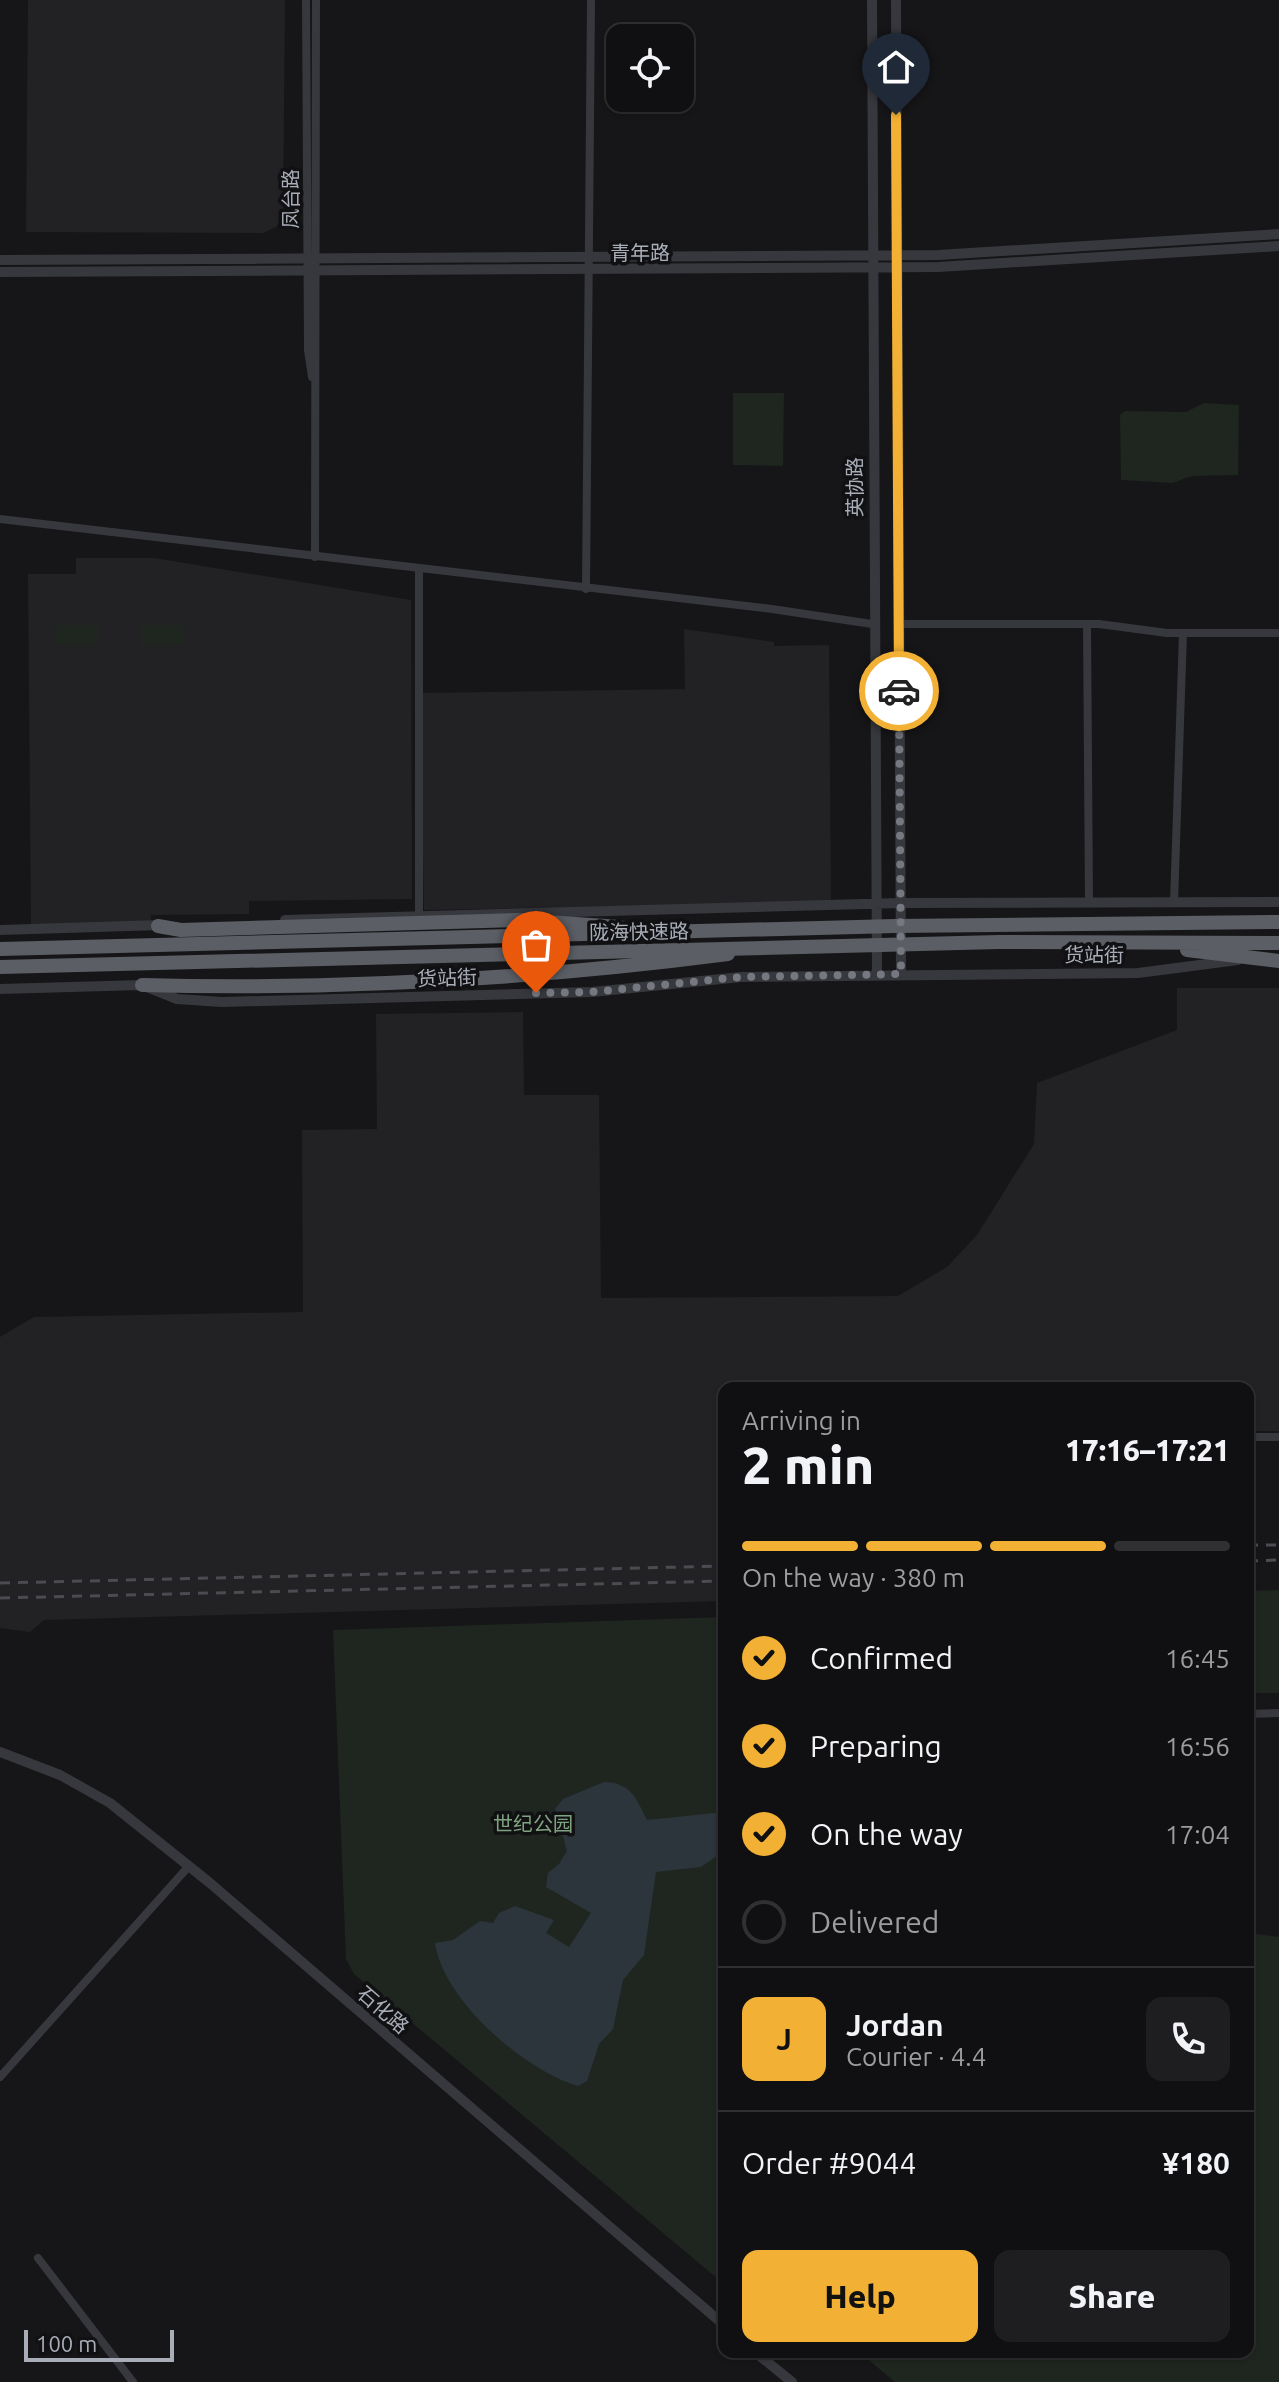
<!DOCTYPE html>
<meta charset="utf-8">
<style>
:root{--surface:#101012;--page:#1e1e20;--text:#f1f3f6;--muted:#9c9d9f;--line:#303032;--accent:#f2b134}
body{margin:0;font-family:Ubuntu,"Noto Sans SC",sans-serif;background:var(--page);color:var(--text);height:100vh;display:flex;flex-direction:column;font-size:30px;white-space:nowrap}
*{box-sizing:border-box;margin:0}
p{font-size:26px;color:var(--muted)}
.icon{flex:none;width:44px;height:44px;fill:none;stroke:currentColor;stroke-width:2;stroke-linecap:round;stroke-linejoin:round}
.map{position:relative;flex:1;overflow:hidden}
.panel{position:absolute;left:718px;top:1382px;width:536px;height:976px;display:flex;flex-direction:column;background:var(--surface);border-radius:16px;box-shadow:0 2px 6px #0004,0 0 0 2px var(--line)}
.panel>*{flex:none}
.fabs{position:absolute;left:606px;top:24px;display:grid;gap:16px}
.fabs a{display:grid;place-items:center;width:88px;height:88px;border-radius:16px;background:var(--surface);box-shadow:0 2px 6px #0004,0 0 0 2px var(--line);font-size:40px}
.scale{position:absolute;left:24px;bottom:20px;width:150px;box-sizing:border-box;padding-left:8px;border:4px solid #a8adb8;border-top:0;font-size:22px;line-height:28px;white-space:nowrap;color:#a8adb8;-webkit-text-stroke:6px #111113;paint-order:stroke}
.pin{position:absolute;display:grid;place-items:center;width:68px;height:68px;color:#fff;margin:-82px -34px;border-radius:50% 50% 50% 0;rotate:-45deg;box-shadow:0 0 8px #0007}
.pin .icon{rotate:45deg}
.courier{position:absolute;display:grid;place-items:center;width:80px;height:80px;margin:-40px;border:6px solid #f2b134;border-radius:50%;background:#fff;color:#222;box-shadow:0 2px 10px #0007}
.summary em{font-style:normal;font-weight:800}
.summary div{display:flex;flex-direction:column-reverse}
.summary{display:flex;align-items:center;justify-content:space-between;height:136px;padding:0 24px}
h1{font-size:52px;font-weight:800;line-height:60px}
.bar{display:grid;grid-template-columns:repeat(4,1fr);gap:12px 8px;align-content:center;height:96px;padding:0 24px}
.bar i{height:10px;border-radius:6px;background:var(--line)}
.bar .selected{background:var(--accent)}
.bar p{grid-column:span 4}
.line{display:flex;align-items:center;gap:20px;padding:0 24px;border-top:2px solid var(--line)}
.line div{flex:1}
.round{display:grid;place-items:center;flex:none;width:84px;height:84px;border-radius:16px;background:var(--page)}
ol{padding:0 24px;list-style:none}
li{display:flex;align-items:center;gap:24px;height:88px}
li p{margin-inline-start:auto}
li .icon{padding:8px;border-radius:50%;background:var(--accent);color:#111;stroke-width:4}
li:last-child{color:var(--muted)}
li i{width:44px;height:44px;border:4px solid var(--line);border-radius:50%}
.button{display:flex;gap:16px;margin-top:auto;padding:16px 24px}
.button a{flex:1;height:92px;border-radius:16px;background:var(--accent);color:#111;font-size:32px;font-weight:800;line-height:92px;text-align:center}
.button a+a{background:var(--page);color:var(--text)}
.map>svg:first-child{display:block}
.built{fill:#222225}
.green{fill:#1e261f}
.water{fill:#2c353c}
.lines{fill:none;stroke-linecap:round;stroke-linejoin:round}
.minor{stroke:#37383d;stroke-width:8}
.tertiary{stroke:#37383d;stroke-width:10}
.trunk{stroke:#5b5e65;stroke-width:14}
.rail{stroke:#4a4c52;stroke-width:3;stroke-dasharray:10 8;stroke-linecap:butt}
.trunk-bridge{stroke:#5b5e65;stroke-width:14}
.done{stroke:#757880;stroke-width:8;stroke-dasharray:0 14.4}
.route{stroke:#f2b134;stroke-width:10}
.labels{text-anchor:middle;stroke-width:7;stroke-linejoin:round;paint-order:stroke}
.street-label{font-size:20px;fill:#a8adb8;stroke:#111113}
.park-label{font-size:20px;fill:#7fa381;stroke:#111113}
</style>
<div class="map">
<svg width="1279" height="2382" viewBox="0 0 1279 2382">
<rect width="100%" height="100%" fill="#161618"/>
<path class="built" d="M28,0h257l-2,217 -7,10 -13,6 -237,-1z
M76,558h78l257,42 1,299 -163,2v13l-98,1v9l-120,2 -3,-352h48z
M684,629l90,13v4l55,-1 2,259 -407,6 -4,-217 265,-4z
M1177,988h102v443h-31v-43h-524v213l-680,19 -14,12 -30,-4v-291l34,-20 269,-5 -1,-182 75,-1 -1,-115 147,-2 1,83h75l2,203 297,-2 49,-29 30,-32 57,-91 3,-61 140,-53z"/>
<path class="green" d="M733,393h51l-1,73 -50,-1z
M1204,403l35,2 -1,70 -46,1 -20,7 -51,-3 -1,-65 5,-4 61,1z
M56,625h42v20h-42z
M141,625h42v20h-42z
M1279,1590v103h-31v-102z
M724,1617v667l-370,-310 -8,-15 -13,-329z
M1248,1933l31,4v445h-384l-36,-30h389z"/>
<path class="water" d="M604,1782c27,0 33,18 43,38l77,-8v39l-23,16 -45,5 -12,83 -21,25 -10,49 -14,15 -12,37 -9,5c-53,-15 -135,-86 -143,-143l18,-3 27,-19 13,2 6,-10 16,-7 39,14 -8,13 23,14 22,-34 -45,-26 2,-14 11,-9 8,-13 -12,-42 8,-10z"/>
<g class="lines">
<path class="minor" d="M306,0l2,350 4,27
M0,519l772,90 100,15
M315,557l1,-557
M419,570v345
M586,589l5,-589
M898,624h201l68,9h112
M1087,624l2,278
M1174,903l9,-270
M1248,1437h31
M1248,1714l31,-1
M0,2077l189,-211
M38,2258l95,124"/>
<path class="tertiary" d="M872,0l5,974
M896,0l5,974
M0,260l938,-5 341,-21
M0,272l938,-5 341,-21
M285,920l616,-17 378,-1
M0,930l161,-5
M0,989l142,-4 35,14 45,3 370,-10 149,-15 397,-4 100,-13
M0,1752l60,23 50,28 100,80 514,442
M755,2352l37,30"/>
<path class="trunk" d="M158,926l23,4 336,-10 103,7
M142,985c195,5 393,-6 586,-31"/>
<path class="rail" d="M1248,1545h31
M1248,1561l31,-1
M0,1583l724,-17
M0,1598l724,-17"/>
<path class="trunk-bridge" d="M0,949l895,-23 384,-4
M1187,950l92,11
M0,967l999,-25 280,1"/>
</g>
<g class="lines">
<path class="done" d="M536,993l56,-1 149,-15 160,-3 -2,-283"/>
<path class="route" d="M896,115l3,576"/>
</g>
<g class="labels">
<g class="street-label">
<text transform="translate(291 199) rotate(-90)" y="7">凤台路</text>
<text x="640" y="260">青年路</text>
<text transform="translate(855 487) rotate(-90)" y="7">英协路</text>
<text transform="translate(639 932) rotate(-1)" y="7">陇海快速路</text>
<text x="1094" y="962">货站街</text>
<text transform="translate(447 978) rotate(-2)" y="7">货站街</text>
<text transform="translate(383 2010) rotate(41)" y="7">石化路</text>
</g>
<g class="park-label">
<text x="533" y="1831">世纪公园</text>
</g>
</g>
</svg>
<div class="fabs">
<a><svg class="icon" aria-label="locate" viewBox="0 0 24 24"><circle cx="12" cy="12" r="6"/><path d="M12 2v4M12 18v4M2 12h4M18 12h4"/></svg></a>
</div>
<div class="scale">100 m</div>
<div class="pin" style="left:536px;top:993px;background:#ea580c"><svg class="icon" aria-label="bag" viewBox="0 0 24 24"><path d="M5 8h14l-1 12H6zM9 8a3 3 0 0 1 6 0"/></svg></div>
<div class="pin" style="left:896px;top:115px;background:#1f2937"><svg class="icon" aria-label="home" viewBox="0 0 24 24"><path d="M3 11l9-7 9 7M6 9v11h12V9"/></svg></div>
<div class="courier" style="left:899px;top:691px"><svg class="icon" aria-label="car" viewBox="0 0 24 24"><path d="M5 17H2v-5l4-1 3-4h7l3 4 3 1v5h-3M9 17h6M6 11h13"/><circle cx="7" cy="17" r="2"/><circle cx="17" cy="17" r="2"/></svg></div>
<section class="panel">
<div class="summary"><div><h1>2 min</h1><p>Arriving in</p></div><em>17:16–17:21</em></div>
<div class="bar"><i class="selected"></i><i class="selected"></i><i class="selected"></i><i></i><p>On the way · 380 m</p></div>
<ol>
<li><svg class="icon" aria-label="check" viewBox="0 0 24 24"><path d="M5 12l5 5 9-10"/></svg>Confirmed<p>16:45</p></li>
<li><svg class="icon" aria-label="check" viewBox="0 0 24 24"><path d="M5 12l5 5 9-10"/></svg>Preparing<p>16:56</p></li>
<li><svg class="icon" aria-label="check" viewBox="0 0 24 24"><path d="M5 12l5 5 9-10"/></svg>On the way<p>17:04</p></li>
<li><i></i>Delivered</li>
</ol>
<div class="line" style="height:144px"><b class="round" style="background:var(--accent);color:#111">J</b><div><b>Jordan</b><p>Courier · 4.4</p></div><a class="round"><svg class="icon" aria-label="phone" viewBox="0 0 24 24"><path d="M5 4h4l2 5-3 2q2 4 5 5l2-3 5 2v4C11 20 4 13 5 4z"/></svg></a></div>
<div class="line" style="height:104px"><div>Order #9044</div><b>¥180</b></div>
<div class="button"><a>Help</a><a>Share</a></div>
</section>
</div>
